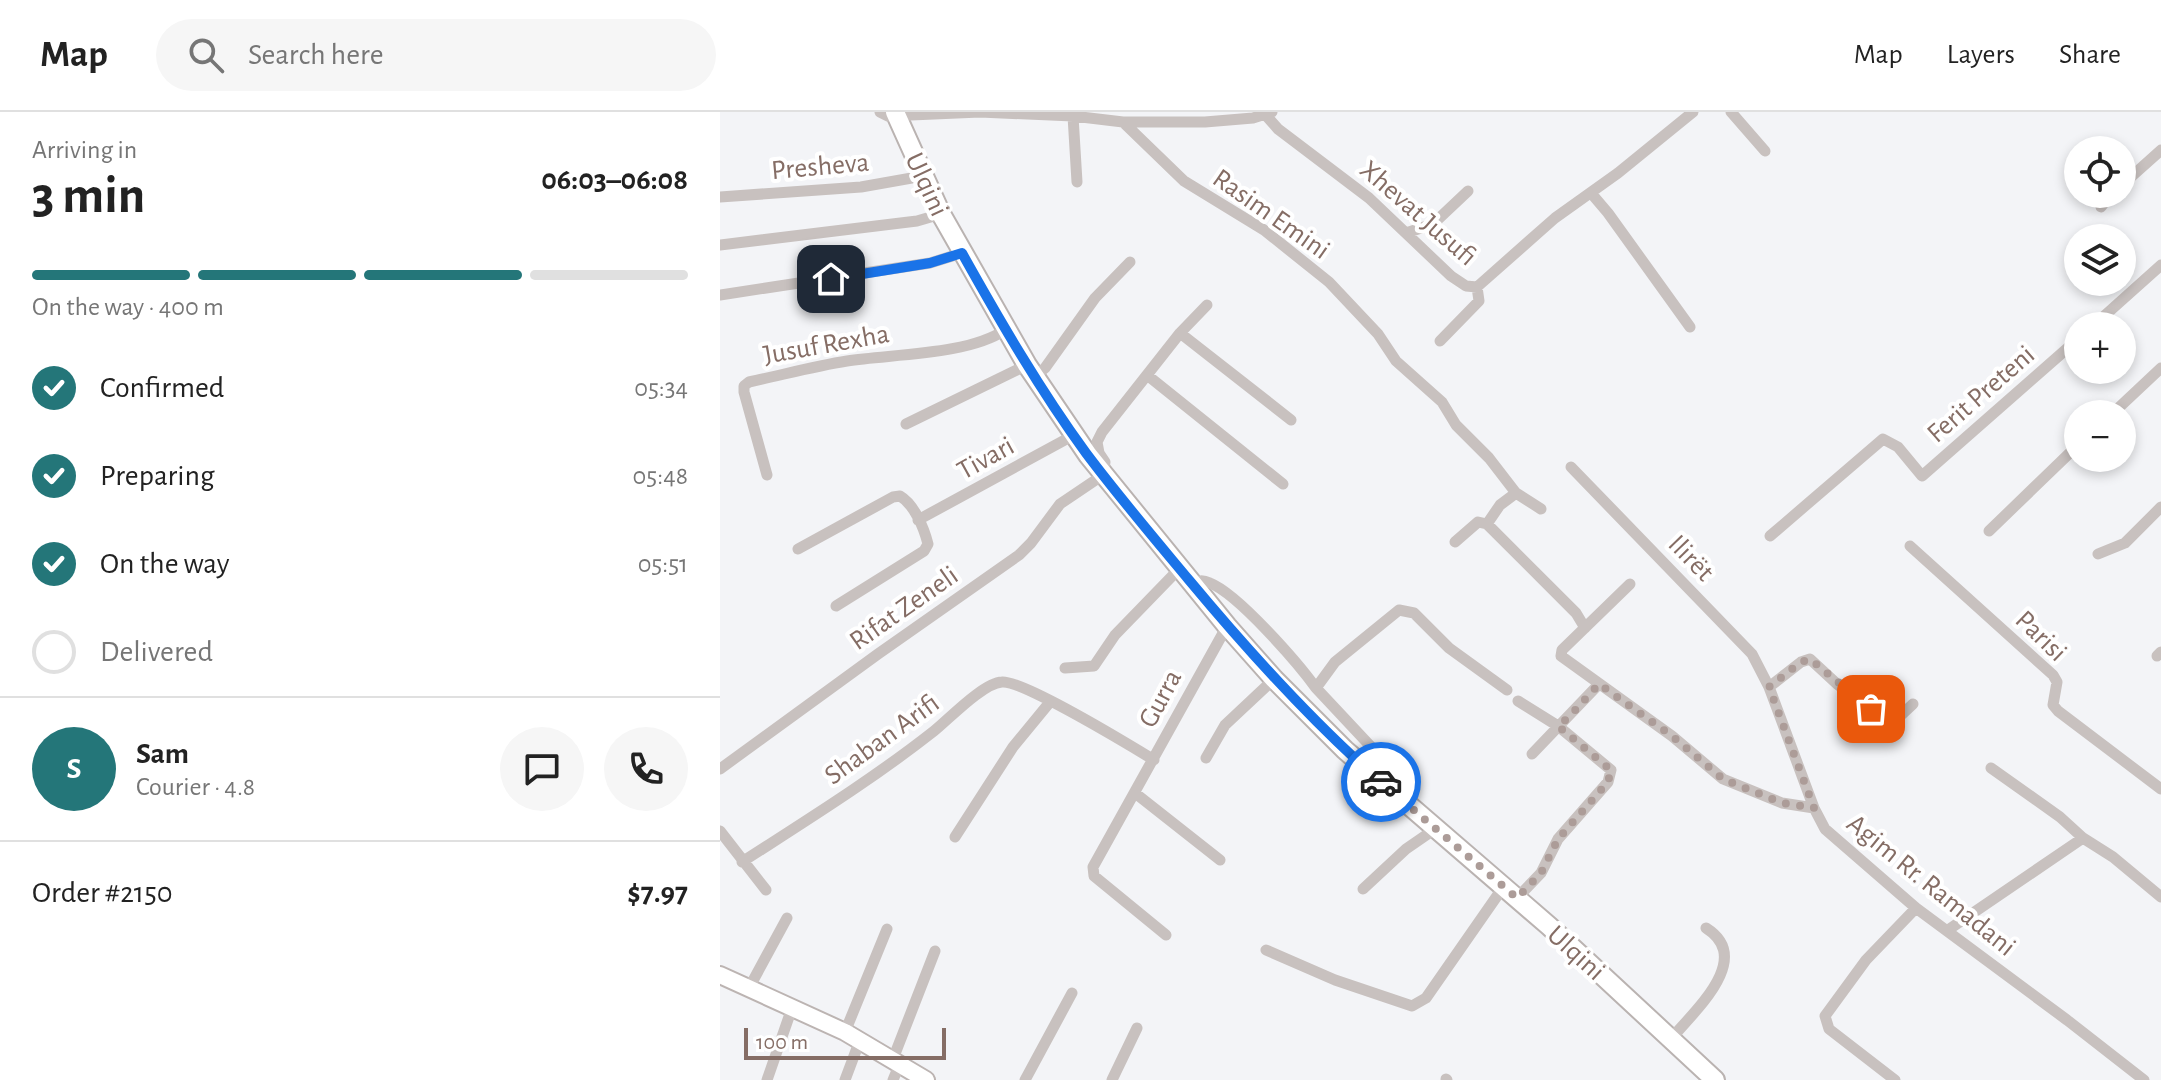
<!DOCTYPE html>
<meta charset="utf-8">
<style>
:root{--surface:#fff;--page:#f6f6f6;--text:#222;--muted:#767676;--line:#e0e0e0;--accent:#247679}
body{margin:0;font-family:"Alegreya Sans",sans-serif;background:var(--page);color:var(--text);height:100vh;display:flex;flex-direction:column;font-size:30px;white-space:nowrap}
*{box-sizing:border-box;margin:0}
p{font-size:26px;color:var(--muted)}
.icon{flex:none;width:44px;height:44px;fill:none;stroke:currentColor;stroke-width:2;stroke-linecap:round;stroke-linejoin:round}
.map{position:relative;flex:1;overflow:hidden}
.sheet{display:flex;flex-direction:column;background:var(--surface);width:720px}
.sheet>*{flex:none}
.tools{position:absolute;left:1344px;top:24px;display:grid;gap:16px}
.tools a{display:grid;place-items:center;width:72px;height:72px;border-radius:50%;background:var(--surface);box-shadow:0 4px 12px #0003;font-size:40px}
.scale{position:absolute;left:24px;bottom:20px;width:202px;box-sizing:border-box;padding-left:8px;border:4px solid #856d65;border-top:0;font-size:22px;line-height:28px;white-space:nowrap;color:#856d65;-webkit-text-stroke:6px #fff;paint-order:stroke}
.pin{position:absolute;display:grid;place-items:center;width:68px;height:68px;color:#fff;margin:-34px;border-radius:16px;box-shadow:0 4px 12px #0006}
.courier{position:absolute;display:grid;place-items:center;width:80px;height:80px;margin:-40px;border:6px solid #1a73e8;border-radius:50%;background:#fff;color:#222;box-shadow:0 2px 10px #0007}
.headline em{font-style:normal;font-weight:700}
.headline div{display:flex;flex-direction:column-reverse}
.headline{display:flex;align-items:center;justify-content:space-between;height:136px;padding:0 32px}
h1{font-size:52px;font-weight:700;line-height:60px}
.bar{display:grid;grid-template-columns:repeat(4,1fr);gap:12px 8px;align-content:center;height:96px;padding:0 32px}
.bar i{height:10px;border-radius:6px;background:var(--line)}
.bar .active{background:var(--accent)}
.bar p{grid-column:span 4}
.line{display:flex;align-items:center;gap:20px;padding:0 32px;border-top:2px solid var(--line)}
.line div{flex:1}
.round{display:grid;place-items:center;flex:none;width:84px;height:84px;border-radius:42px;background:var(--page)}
ol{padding:0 32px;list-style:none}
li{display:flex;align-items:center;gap:24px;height:88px}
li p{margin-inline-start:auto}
li .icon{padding:8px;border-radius:50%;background:var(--accent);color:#fff;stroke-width:4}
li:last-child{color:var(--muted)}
li i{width:44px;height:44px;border:4px solid var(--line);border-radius:50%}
header{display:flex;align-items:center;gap:48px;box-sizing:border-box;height:112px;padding:0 40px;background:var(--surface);border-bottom:2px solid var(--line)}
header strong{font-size:38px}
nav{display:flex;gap:44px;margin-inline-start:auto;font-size:28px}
.search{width:560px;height:72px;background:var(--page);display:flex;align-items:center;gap:20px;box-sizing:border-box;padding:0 28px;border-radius:44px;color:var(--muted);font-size:30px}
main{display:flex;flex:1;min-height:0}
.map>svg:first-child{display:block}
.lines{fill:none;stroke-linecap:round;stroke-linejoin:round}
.secondary-casing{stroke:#bcb4b2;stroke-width:20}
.primary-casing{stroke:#bab3b1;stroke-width:22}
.street{stroke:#c8c1bf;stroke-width:11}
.secondary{stroke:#fff;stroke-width:16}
.primary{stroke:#fff;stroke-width:18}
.done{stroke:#ac9c98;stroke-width:8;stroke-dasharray:0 14.4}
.route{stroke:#1a73e8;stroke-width:10}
.labels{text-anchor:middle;stroke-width:8;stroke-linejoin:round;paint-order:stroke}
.street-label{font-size:28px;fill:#856d65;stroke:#fff}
</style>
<header>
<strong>Map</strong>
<div class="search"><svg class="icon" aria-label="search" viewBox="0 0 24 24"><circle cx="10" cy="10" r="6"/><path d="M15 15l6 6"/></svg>Search here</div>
<nav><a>Map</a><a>Layers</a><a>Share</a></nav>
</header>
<main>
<section class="sheet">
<div class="headline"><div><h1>3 min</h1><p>Arriving in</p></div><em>06:03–06:08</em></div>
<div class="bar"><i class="active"></i><i class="active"></i><i class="active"></i><i></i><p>On the way · 400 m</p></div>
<ol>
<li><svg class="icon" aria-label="check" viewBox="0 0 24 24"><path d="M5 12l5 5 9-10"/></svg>Confirmed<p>05:34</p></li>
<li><svg class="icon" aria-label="check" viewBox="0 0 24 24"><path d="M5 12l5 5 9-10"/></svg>Preparing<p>05:48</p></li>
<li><svg class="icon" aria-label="check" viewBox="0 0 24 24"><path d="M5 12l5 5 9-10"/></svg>On the way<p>05:51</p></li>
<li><i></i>Delivered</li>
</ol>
<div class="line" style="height:144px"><b class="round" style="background:var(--accent);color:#fff">S</b><div><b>Sam</b><p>Courier · 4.8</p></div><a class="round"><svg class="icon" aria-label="chat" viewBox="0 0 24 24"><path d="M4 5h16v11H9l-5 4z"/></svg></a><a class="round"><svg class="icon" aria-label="phone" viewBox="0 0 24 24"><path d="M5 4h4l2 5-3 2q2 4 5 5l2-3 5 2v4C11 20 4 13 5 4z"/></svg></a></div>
<div class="line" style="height:104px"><div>Order #2150</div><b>$7.97</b></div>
</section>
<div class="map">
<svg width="1441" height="968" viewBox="0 0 1441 968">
<rect width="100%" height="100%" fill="#f3f4f7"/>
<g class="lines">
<defs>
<path id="secondary" d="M0,863l125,57 81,48"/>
<path id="primary" d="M175,0l46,102 86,151 61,90 139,171 47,53 71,71 204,176 166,154"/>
</defs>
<use href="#secondary" class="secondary-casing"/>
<use href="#primary" class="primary-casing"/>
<path class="street" d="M160,0l8,4 92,-4 93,4 50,6h82l48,-4 19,-6
M543,0l15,17 91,69 82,78 15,10 11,1 78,-69 63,-45 75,-61
M1011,0l34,39
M353,4l4,66
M403,10l61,59 80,49 65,52 49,52 18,27 46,41 14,23 33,33 27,35 -16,12 -13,19 89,89 9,15
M1402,73l39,-35
M871,81l17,20 82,114
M0,85l141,-10 62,-11
M1381,95l10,-13
M686,121l27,-9 35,-33
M0,133l197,-24 24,-7
M0,183l210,-32 32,-10
M1373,214l68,-61
M460,221l111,87
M720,229l39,-40 -2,-14
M427,263l136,109
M315,264l10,-8 50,-70 35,-36
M1392,302l49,-46
M186,312l121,-59
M851,355l181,187 17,33 45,121 11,21 91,79 151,112 77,60
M47,363l-23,-83v-6l5,-4c33,-7 66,-16 98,-21 46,-7 121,-6 158,-31
M796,381l25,16
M198,408l156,-85
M1269,419l89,-86
M1050,424l113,-97 15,8 24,29 156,-137
M735,430l23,-20 9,2
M1190,434l143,129 4,7 -4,23 5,6 103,78
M78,437l95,-52 7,-1c14,8 24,32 28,48l-4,7 -88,55
M1378,442l27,-11 36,-36
M472,472c7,-4 11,-4 18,-1 28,11 88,80 106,105
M910,472l-68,66 -1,6 111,80 51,43 59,24 32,5
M1437,544l4,-4
M345,556l29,-2 21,-31 64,-66
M1049,575l32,-25 9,-3 27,25 48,35 13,-1 15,-14
M812,642l67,-70
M486,646l19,-33 49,-46
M670,655l-74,-79 19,-26 64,-52 15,3 35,35 58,42
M1271,656l69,49 23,21 30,19 48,40
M0,657l158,-115 141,-99 12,-12 29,-39 43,-29 2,-13 -6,-9 -2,-11 5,-10 78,-99 27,-28
M415,681l85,67
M0,719l46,59
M235,725l58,-90 37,-45
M22,750c65,-42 131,-83 192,-131 15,-12 49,-48 68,-49 20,-2 129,64 152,78
M643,777l43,-40 29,-20
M797,786l24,-25 17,-34 50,-57 3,-12 -53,-44 -40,-25
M1228,818l135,-92
M446,823l-72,-59 -1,-9 134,-241
M546,838l69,30 77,26 14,-8 78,-112
M29,876l38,-70
M125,920l42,-103
M951,927c22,-27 84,-80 35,-111
M173,947l42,-108
M726,967l1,1
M47,968l25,-72
M125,968l15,-40
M173,968l7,-17
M305,968l47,-87
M392,968l25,-52
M1175,968l-66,-51 -4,-13 41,-56 50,-52"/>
<use href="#secondary" class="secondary"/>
<use href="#primary" class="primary"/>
</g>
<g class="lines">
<path class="done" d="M661,670l136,116 24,-25 17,-34 50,-57 3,-12 -53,-44 11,-9 30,-33 73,52 51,43 59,24 32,5 -45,-121 32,-25 9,-3 61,50"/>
<path class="route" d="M111,167l99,-16 32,-10c38,68 78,137 124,200 33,44 68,85 103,127 60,72 122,141 192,202"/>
</g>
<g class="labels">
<g class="street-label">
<text transform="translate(100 53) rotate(-5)" y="10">Presheva</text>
<text transform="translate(208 72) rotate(65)" y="10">Ulqini</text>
<text transform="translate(699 100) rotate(41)" y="10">Xhevat Jusufi</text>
<text transform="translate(552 101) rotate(35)" y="10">Rasim Emini</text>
<text transform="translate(106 231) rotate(-10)" y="10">Jusuf Rexha</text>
<text transform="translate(1260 281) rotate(-41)" y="10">Ferit Preteni</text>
<text transform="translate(265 345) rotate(-29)" y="10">Tivari</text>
<text transform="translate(972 445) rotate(46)" y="10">Ilirët</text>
<text transform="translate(183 495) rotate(-35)" y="10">Rifat Zeneli</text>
<text transform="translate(1322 523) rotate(44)" y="10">Parisi</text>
<text transform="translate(439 586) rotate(-62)" y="10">Gurra</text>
<text transform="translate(161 626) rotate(-36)" y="10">Shaban Arifi</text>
<text transform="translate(1212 772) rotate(39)" y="10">Agim Rr. Ramadani</text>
<text transform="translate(857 840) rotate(42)" y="10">Ulqini</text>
</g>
</g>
</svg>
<div class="tools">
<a><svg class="icon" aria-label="locate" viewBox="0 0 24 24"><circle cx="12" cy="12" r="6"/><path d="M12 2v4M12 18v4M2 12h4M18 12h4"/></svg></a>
<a><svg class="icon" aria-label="layers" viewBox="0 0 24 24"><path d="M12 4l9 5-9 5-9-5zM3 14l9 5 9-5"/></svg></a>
<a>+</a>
<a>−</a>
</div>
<div class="scale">100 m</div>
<div class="pin" style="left:1151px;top:597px;background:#ea580c"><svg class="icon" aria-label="bag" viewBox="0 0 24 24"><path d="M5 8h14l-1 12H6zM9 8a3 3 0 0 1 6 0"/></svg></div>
<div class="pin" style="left:111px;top:167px;background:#1f2937"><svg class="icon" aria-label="home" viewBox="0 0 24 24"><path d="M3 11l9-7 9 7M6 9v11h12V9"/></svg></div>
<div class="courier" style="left:661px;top:670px"><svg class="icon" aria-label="car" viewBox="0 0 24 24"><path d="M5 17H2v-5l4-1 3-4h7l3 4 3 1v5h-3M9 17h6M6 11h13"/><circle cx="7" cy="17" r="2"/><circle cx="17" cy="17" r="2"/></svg></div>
</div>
</main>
